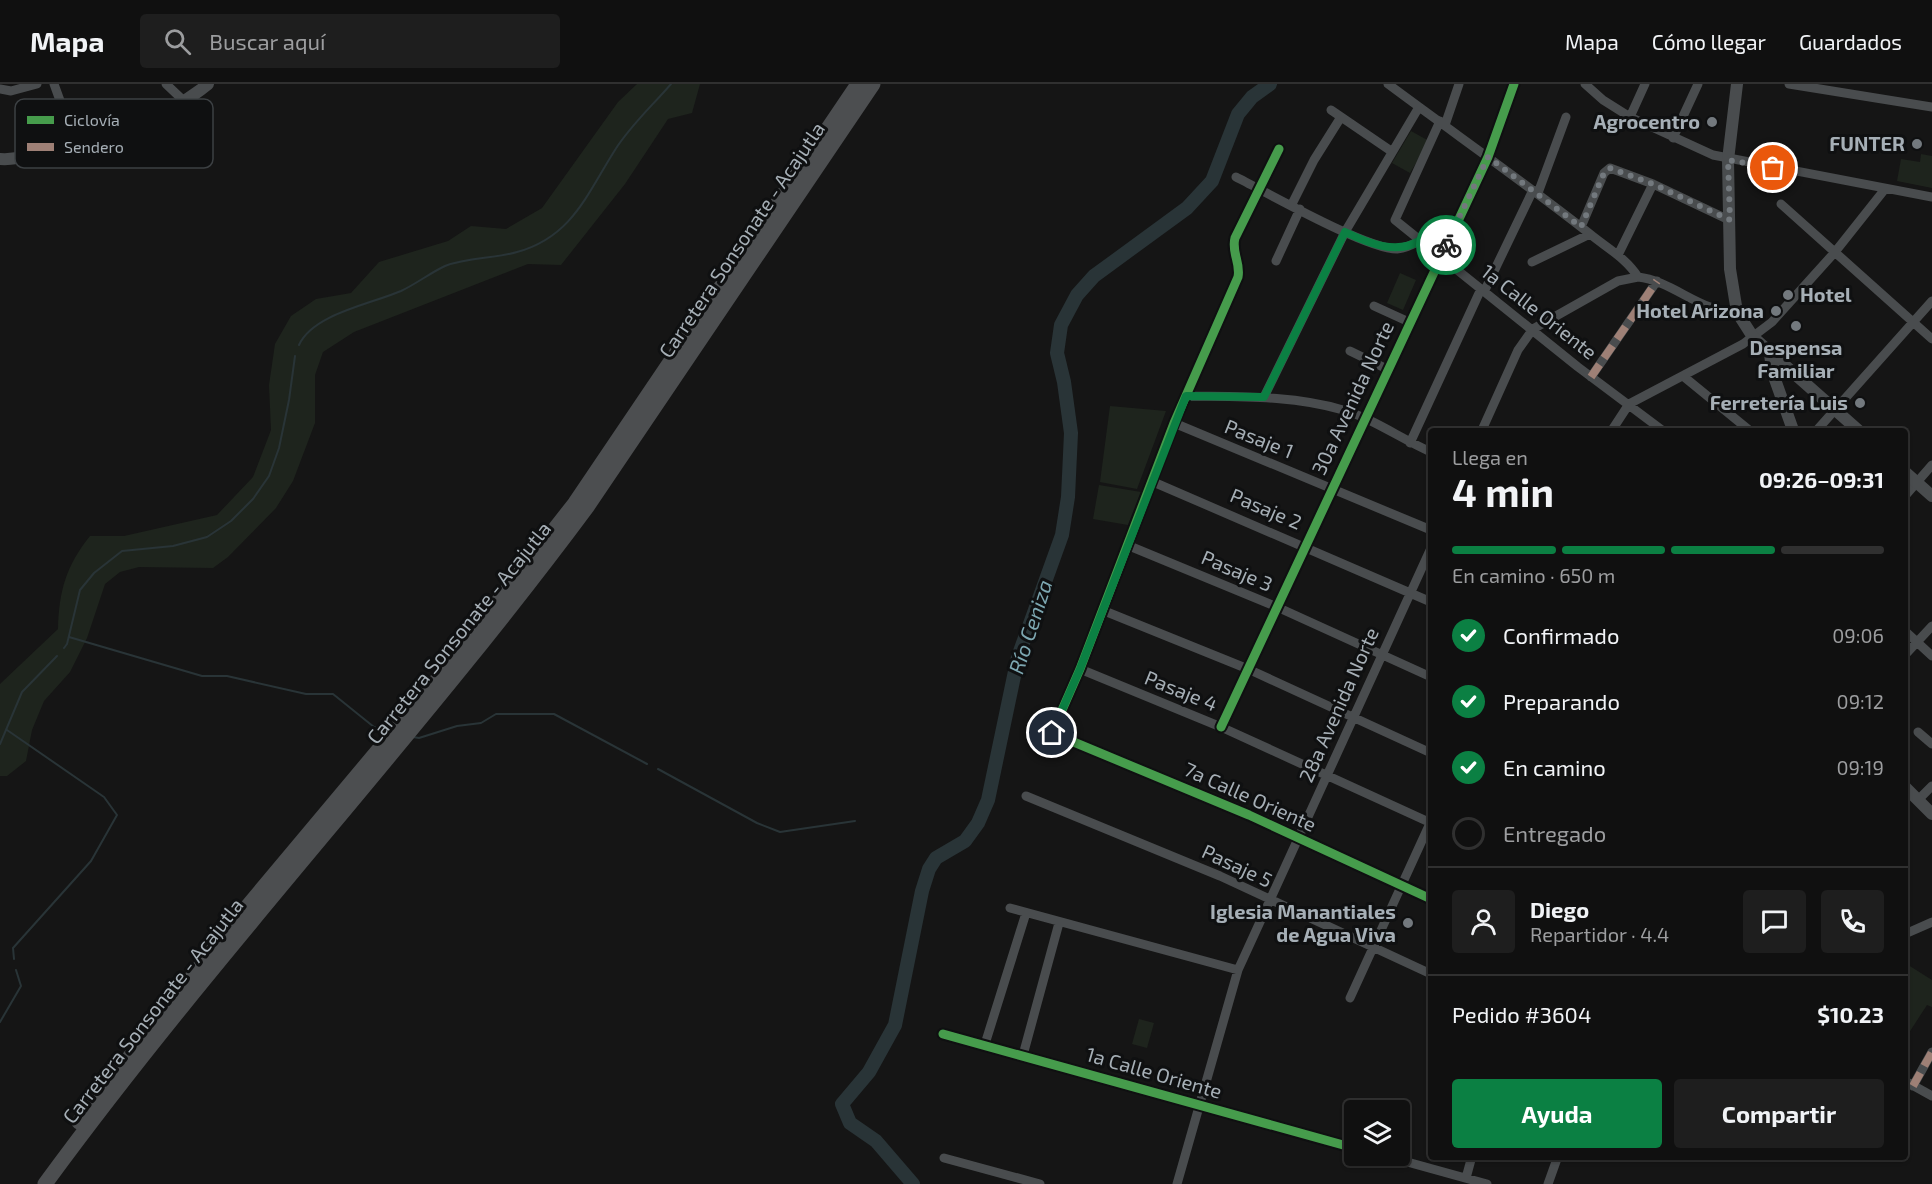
<!DOCTYPE html>
<html lang="es">
<meta charset="utf-8">
<style>
:root{--surface:#101010;--page:#1e1e1e;--text:#f1f3f6;--muted:#9c9d9f;--line:#303030;--accent:#0b8043}
body{margin:0;font-family:"Exo 2",sans-serif;background:var(--page);color:var(--text);height:100vh;display:flex;flex-direction:column;font-size:22px;white-space:nowrap}
*{box-sizing:border-box;margin:0}
p{font-size:20px;color:var(--muted)}
.icon{flex:none;width:33px;height:33px;fill:none;stroke:currentColor;stroke-width:2;stroke-linecap:round;stroke-linejoin:round}
.map{position:relative;flex:1;overflow:hidden}
.panel{position:absolute;left:1428px;top:344px;width:480px;height:732px;display:flex;flex-direction:column;background:var(--surface);border-radius:6px;box-shadow:0 2px 4px #0004,0 0 0 2px var(--line)}
.panel>*{flex:none}
.buttons{position:absolute;left:1344px;top:1016px;display:grid;gap:12px}
.buttons a{display:grid;place-items:center;width:66px;height:66px;border-radius:6px;background:var(--surface);box-shadow:0 2px 4px #0004,0 0 0 2px var(--line);font-size:30px}
.pin{position:absolute;display:grid;place-items:center;width:51px;height:51px;color:#fff;margin:-26px;border:3px solid #fff;border-radius:50%;box-shadow:0 2px 6px #0007}
.courier{position:absolute;display:grid;place-items:center;width:60px;height:60px;margin:-30px;border:4px solid #0b8043;border-radius:50%;background:#fff;color:#222;box-shadow:0 2px 8px #0007}
.summary em{font-style:normal;font-weight:700}
.summary div{display:flex;flex-direction:column-reverse}
.summary{display:flex;align-items:center;justify-content:space-between;height:102px;padding:0 24px}
h1{font-size:39px;font-weight:700;line-height:45px}
.bar{display:grid;grid-template-columns:repeat(4,1fr);gap:9px 6px;align-content:center;height:72px;padding:0 24px}
.bar i{height:8px;border-radius:4px;background:var(--line)}
.bar .current{background:var(--accent)}
.bar p{grid-column:span 4}
.line{display:flex;align-items:center;gap:15px;padding:0 24px;border-top:2px solid var(--line)}
.line div{flex:1}
.round{display:grid;place-items:center;flex:none;width:63px;height:63px;border-radius:6px;background:var(--page)}
ol{padding:0 24px;list-style:none}
li{display:flex;align-items:center;gap:18px;height:66px}
li p{margin-inline-start:auto}
li .icon{padding:6px;border-radius:50%;background:var(--accent);color:#fff;stroke-width:4}
li:last-child{color:var(--muted)}
li i{width:33px;height:33px;border:3px solid var(--line);border-radius:50%}
.action{display:flex;gap:12px;margin-top:auto;padding:12px 24px}
.action a{flex:1;height:69px;border-radius:6px;background:var(--accent);color:#fff;font-size:24px;font-weight:700;line-height:69px;text-align:center}
.action a+a{background:var(--page);color:var(--text)}
header{display:flex;align-items:center;gap:36px;box-sizing:border-box;height:84px;padding:0 30px;background:var(--surface);border-bottom:2px solid var(--line)}
header strong{font-size:28px}
nav{display:flex;gap:33px;margin-inline-start:auto;font-size:21px}
.search{width:420px;height:54px;background:var(--page);display:flex;align-items:center;gap:15px;box-sizing:border-box;padding:0 21px;border-radius:6px;color:var(--muted);font-size:22px}
.map>svg:first-child{display:block}
.green{fill:#1e241d}
.lines{fill:none;stroke-linecap:round;stroke-linejoin:round}
.stream{stroke:#293437;stroke-width:2}
.river{stroke:#293437;stroke-width:14}
.minor{stroke:#494c4e;stroke-width:9}
.tertiary{stroke:#494c4e;stroke-width:12}
.trunk{stroke:#4c4e50;stroke-width:15}
.quiet{stroke:#9e8076;stroke-width:8;stroke-dasharray:15 8;stroke-linecap:butt}
.cycleway-casing{stroke:#0f1011;stroke-width:13}
.cycleway{stroke:#469c4c;stroke-width:9}
.done{stroke:#73797e;stroke-width:6;stroke-dasharray:0 10.8}
.route{stroke:#0b8043;stroke-width:8}
.poi-dot{fill:#73797e;stroke:#0f1011;stroke-width:2}
.labels{text-anchor:middle;stroke-width:6;stroke-linejoin:round;paint-order:stroke}
.poi-label{font-size:20px;font-weight:bold;fill:#a6afb6;stroke:#0f1011;text-anchor:end}
.street-label{font-size:20px;fill:#a6afb6;stroke:#0f1011}
.water-label{font-size:21px;font-style:italic;fill:#7da7b1;stroke:#0f1011}
.key{fill:#0f1011;stroke:#3c4043;stroke-width:1.5}
.key-label{font-size:16px;fill:#a6afb6}
</style>
<header>
<strong>Mapa</strong>
<div class="search"><svg class="icon" aria-label="search" viewBox="0 0 24 24"><circle cx="10" cy="10" r="6"/><path d="M15 15l6 6"/></svg>Buscar aquí</div>
<nav><a>Mapa</a><a>Cómo llegar</a><a>Guardados</a></nav>
</header>
<div class="map">
<svg width="1932" height="1100" viewBox="0 0 1932 1100">
<rect width="100%" height="100%" fill="#151515"/>
<path class="green" d="M637,0h63l-8,29 -24,6 -43,65 -64,81 -33,-1 -174,68 -31,20 -8,23v48l-22,58 -17,27 -48,49 -15,11 -74,-1 -19,5 -15,12 -18,54 -17,34 -26,29 -12,29 -6,31 -19,15h-7v-92l58,-55c1,-38 8,-63 32,-93h34l93,-21 36,-38 18,-47 -2,-45 6,-41 16,-28 25,-17 35,-6 28,-31 69,-21 23,-15 35,3 36,-21 76,-106z
M1411,47l18,10 -19,32 -18,-10z
M1921,70l11,2v32l-35,-7 4,-22 19,3z
M1400,189l16,7 -13,30 -16,-7z
M1110,322l56,5 -29,78 -37,-7z
M1099,401l42,7 -13,33 -35,-6z
M1905,879l27,17v27l-5,-2 -22,34z
M1139,935l15,4 -7,25 -15,-4z"/>
<g class="lines">
<path class="stream" d="M299,261c14,-31 72,-41 102,-54 15,-7 29,-18 44,-25 23,-9 48,-7 72,-14 55,-15 70,-58 98,-102 15,-24 37,-44 56,-66
M69,553l133,39h25l79,18h27l41,33 12,3
M64,564l3,-4 13,-54 14,-17 28,-22 51,-5 34,-9 24,-16 22,-22 16,-23 10,-28 10,-48 6,-44
M7,646l97,67 13,18 -26,46 -78,87 1,11
M413,653l6,1 38,-12 24,-3 15,-9h58l93,50
M0,660l22,-52 35,-36
M658,685l99,54 23,9 75,-11
M0,938l21,-36 -5,-16"/>
<path class="river" d="M913,1100l-37,-43 -26,-18 -8,-19 27,-32 26,-47 27,-134 7,-22 7,-11 29,-17 13,-18 10,-23 30,-143 44,-122 6,-38 3,-64 -7,-51 -7,-29 4,-28 16,-30 17,-19 93,-68 25,-27 26,-67 14,-17 18,-13"/>
<path class="minor" d="M54,0l20,55
M166,0l19,18
M1388,0c67,50 136,98 202,150 17,14 36,24 48,43 35,4 63,36 99,35
M1585,0l18,16 27,17 83,38 219,42
M1789,0l143,23
M0,5l11,2 26,-7
M1331,26l60,41
M1630,33l15,-33
M1440,37l-45,99 183,147 84,63
M1445,41l14,-41
M1673,54l25,-54
M1279,65l-44,89c-4,14 6,25 3,39l-64,146 -94,246 -28,64 197,82 182,84
M1236,93c32,16 130,72 161,72 8,-1 15,-4 22,-8
M1538,109l28,-76
M1292,120l22,-44 27,-43
M1781,120l151,135
M1581,143l23,-54 6,-5 43,16 76,36
M1618,171l35,-71
M1276,177l24,-52
M1532,178l58,-28
M1484,208l49,-102
M1374,222l35,16
M1350,267l37,18
M1683,292l66,54
M1591,293l66,-96
M1186,312c52,1 106,-1 157,14 31,9 58,29 88,42
M1264,313l81,-165 74,-125
M1174,339l257,107
M1482,346l36,-80 15,-21 85,-48 20,-4
M1612,346l17,-26 114,-60 29,-22 63,-70 50,-63
M1817,346l115,-129
M1410,359l71,-154
M1151,397l280,121
M1905,412l27,-31
M1127,461l150,62 154,70
M1102,526l146,59 183,84
M1905,547l27,25
M1905,571l27,-29
M1080,585l141,58 210,96
M1221,643l267,-570 26,-73
M1918,648l14,12
M1026,712l194,80 211,98
M1918,716l14,-14
M1010,824l228,62
M1905,850l27,-12
M1350,914l81,-177
M943,950l411,114
M985,960l41,-131
M1023,971l36,-132
M1905,997l27,15
M1913,1002l19,-34
M1382,1071l105,29
M944,1074l96,26
M1466,1094l6,-22
M1177,1100l61,-214 193,-422
M1548,1100l10,-28"/>
<path class="tertiary" d="M1737,0l-9,76 2,109 7,43 16,25 105,93
M0,75c32,2 55,-16 84,-24 17,-5 35,-5 51,-11 26,-9 51,-22 73,-40
M1770,269l2,18 21,59
M1905,388l27,24
M1905,703l27,27"/>
<path class="trunk" d="M79,1038l162,-208 191,-228 143,-183 283,-419
M45,1100c171,-234 370,-445 542,-677l286,-423"/>
<path class="quiet" d="M1591,293l66,-96
M1913,1002l19,-34"/>
<defs>
<path id="cycleway" d="M1279,65l-44,89c-4,14 6,25 3,39l-64,146 -94,246 -28,64 197,82 182,84
M1221,643l267,-570 26,-73
M943,950l411,114"/>
</defs>
<use href="#cycleway" class="cycleway-casing"/>
<use href="#cycleway" class="cycleway"/>
</g>
<g class="lines">
<path class="done" d="M1446,161l42,-88 93,70 23,-54 6,-5 43,16 77,36 -2,-60 45,8"/>
<path class="route" d="M1052,649l28,-64 106,-273 78,1 81,-165c23,11 51,23 74,9l21,16 6,-12"/>
</g>
<g class="poi-dot">
<circle cx="1712" cy="38" r="6"/>
<circle cx="1917" cy="60" r="6"/>
<circle cx="1788" cy="211" r="6"/>
<circle cx="1776" cy="227" r="6"/>
<circle cx="1796" cy="242" r="6"/>
<circle cx="1860" cy="319" r="6"/>
<circle cx="1408" cy="839" r="6"/>
</g>
<g class="labels">
<g class="poi-label">
<text x="1700" y="45">Agrocentro</text>
<text x="1905" y="67">FUNTER</text>
<text x="1800" y="218" text-anchor="start">Hotel</text>
<text x="1764" y="234">Hotel Arizona</text>
<text x="1796" y="271" text-anchor="middle">Despensa<tspan x="1796" dy="23">Familiar</tspan></text>
<text x="1848" y="326">Ferretería Luis</text>
<text x="1396" y="835">Iglesia Manantiales<tspan x="1396" dy="23">de Agua Viva</tspan></text>
</g>
<g class="street-label">
<text transform="translate(742 156) rotate(-56)" y="7">Carretera Sonsonate - Acajutla</text>
<text transform="translate(1539 228) rotate(38)" y="7">1a Calle Oriente</text>
<text transform="translate(1353 314) rotate(-65)" y="7">30a Avenida Norte</text>
<text transform="translate(1259 355) rotate(22)" y="7">Pasaje 1</text>
<text transform="translate(1266 425) rotate(23)" y="7">Pasaje 2</text>
<text transform="translate(1237 487) rotate(23)" y="7">Pasaje 3</text>
<text transform="translate(459 549) rotate(-51)" y="7">Carretera Sonsonate - Acajutla</text>
<text transform="translate(1181 607) rotate(22)" y="7">Pasaje 4</text>
<text transform="translate(1339 621) rotate(-66)" y="7">28a Avenida Norte</text>
<text transform="translate(1250 713) rotate(24)" y="7">7a Calle Oriente</text>
<text transform="translate(1237 782) rotate(25)" y="7">Pasaje 5</text>
<text transform="translate(153 927) rotate(-52)" y="7">Carretera Sonsonate - Acajutla</text>
<text transform="translate(1154 989) rotate(16)" y="7">1a Calle Oriente</text>
</g>
<g class="water-label">
<text transform="translate(1031 543) rotate(-72)" y="7">Río Ceniza</text>
</g>
</g>
<rect x="15" y="15" width="198" height="69" rx="9" class="key"/>
<rect x="27" y="32" width="27" height="8" fill="#469c4c"/>
<rect x="27" y="59" width="27" height="8" fill="#9e8076"/>
<g class="key-label">
<text x="64" y="42">Ciclovía</text>
<text x="64" y="69">Sendero</text>
</g>
</svg>
<div class="buttons">
<a><svg class="icon" aria-label="layers" viewBox="0 0 24 24"><path d="M12 4l9 5-9 5-9-5zM3 14l9 5 9-5"/></svg></a>
</div>
<div class="pin" style="left:1773px;top:84px;background:#ea580c"><svg class="icon" aria-label="bag" viewBox="0 0 24 24"><path d="M5 8h14l-1 12H6zM9 8a3 3 0 0 1 6 0"/></svg></div>
<div class="pin" style="left:1052px;top:649px;background:#1f2937"><svg class="icon" aria-label="home" viewBox="0 0 24 24"><path d="M3 11l9-7 9 7M6 9v11h12V9"/></svg></div>
<div class="courier" style="left:1446px;top:161px"><svg class="icon" aria-label="bike" viewBox="0 0 24 24"><circle cx="6" cy="16" r="4"/><circle cx="18" cy="16" r="4"/><path d="M6 16l4-8h5l3 8M10 8l3 8H6M13 5h3"/></svg></div>
<section class="panel">
<div class="summary"><div><h1>4 min</h1><p>Llega en</p></div><em>09:26–09:31</em></div>
<div class="bar"><i class="current"></i><i class="current"></i><i class="current"></i><i></i><p>En camino · 650 m</p></div>
<ol>
<li><svg class="icon" aria-label="check" viewBox="0 0 24 24"><path d="M5 12l5 5 9-10"/></svg>Confirmado<p>09:06</p></li>
<li><svg class="icon" aria-label="check" viewBox="0 0 24 24"><path d="M5 12l5 5 9-10"/></svg>Preparando<p>09:12</p></li>
<li><svg class="icon" aria-label="check" viewBox="0 0 24 24"><path d="M5 12l5 5 9-10"/></svg>En camino<p>09:19</p></li>
<li><i></i>Entregado</li>
</ol>
<div class="line" style="height:108px"><a class="round"><svg class="icon" aria-label="person" viewBox="0 0 24 24"><circle cx="12" cy="8" r="4"/><path d="M4 21q1-7 8-7t8 7"/></svg></a><div><b>Diego</b><p>Repartidor · 4.4</p></div><a class="round"><svg class="icon" aria-label="chat" viewBox="0 0 24 24"><path d="M4 5h16v11H9l-5 4z"/></svg></a><a class="round"><svg class="icon" aria-label="phone" viewBox="0 0 24 24"><path d="M5 4h4l2 5-3 2q2 4 5 5l2-3 5 2v4C11 20 4 13 5 4z"/></svg></a></div>
<div class="line" style="height:78px"><div>Pedido #3604</div><b>$10.23</b></div>
<div class="action"><a>Ayuda</a><a>Compartir</a></div>
</section>
</div>
